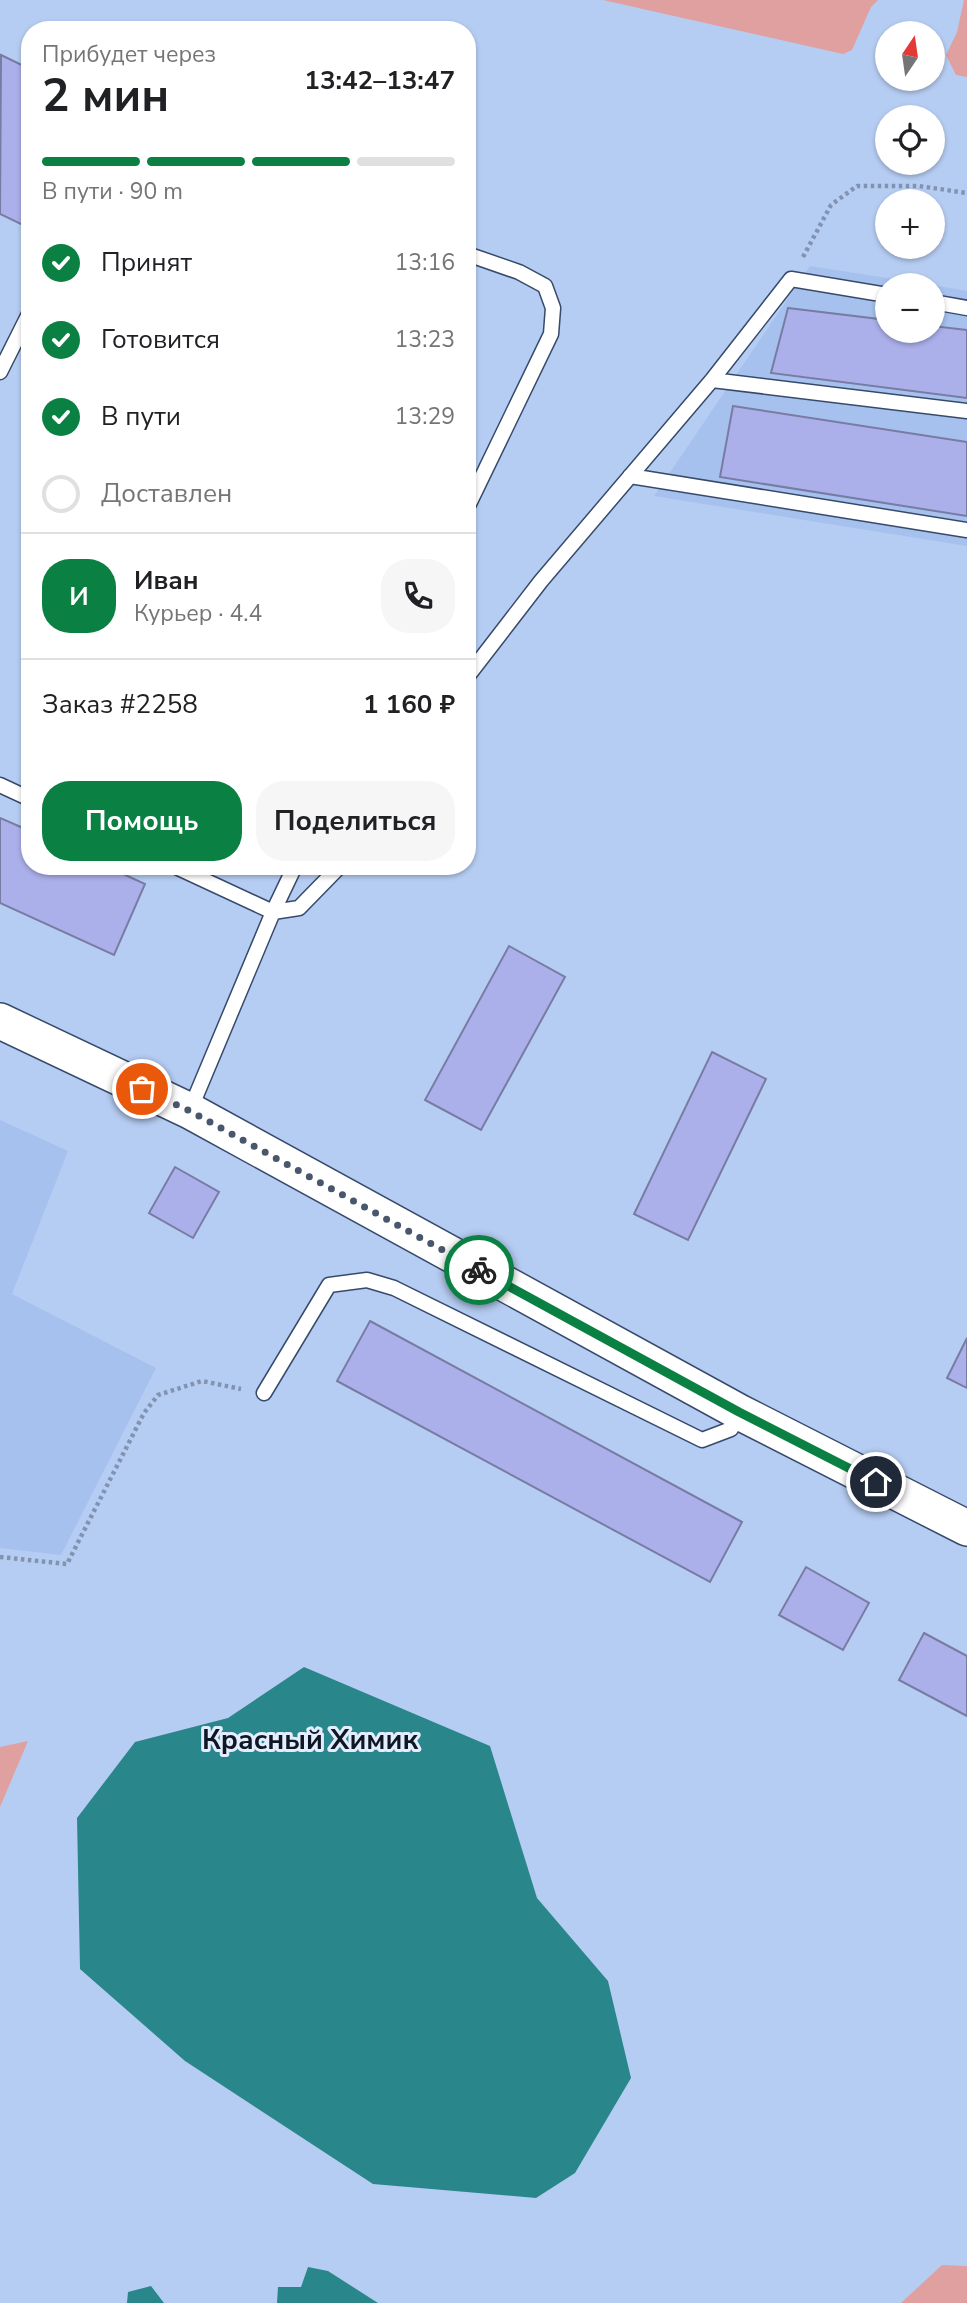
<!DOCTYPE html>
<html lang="ru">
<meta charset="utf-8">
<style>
:root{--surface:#fff;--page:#f6f6f6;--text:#202124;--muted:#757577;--line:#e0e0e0;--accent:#0b8043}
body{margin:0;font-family:"Nunito Sans",sans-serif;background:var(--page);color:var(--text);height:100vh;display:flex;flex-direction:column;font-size:26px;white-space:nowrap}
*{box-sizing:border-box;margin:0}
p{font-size:23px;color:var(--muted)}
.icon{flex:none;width:38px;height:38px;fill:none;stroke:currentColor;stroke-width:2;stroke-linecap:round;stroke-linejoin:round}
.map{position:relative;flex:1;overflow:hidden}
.panel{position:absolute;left:21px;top:21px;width:455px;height:854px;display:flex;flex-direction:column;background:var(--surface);border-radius:28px;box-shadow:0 2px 5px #0004}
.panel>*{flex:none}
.needle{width:46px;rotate:13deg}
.controls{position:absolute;left:875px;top:21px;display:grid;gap:14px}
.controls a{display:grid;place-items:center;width:70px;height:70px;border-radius:50%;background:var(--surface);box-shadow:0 2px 5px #0004;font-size:35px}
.pin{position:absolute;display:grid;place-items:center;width:60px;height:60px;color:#fff;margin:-30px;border:4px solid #fff;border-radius:50%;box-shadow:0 2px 7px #0007}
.courier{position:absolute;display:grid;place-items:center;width:70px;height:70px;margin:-35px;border:5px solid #0b8043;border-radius:50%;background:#fff;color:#222;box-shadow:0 2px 9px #0007}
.head em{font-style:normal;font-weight:700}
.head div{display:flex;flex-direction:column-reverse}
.head{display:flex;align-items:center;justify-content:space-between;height:119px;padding:0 21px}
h1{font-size:46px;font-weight:700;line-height:52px}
.bar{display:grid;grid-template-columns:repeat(4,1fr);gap:10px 7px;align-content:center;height:84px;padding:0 21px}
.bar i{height:9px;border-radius:5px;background:var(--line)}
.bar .selected{background:var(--accent)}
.bar p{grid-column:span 4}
.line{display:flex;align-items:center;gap:18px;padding:0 21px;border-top:2px solid var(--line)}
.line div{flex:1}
.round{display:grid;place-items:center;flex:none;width:74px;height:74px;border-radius:28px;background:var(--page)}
ol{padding:0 21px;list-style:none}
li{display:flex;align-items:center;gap:21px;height:77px}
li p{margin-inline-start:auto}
li .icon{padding:7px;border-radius:50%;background:var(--accent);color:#fff;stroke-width:4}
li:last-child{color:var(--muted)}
li i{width:38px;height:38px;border:4px solid var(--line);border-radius:50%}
.button{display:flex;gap:14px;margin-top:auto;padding:14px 21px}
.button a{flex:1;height:80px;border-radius:28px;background:var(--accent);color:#fff;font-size:28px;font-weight:700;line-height:80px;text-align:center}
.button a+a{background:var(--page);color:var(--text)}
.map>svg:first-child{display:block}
.built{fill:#a6c1ee}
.green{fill:#dfa09f}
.water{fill:#29868b}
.building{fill:#abb0eb;stroke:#787ca3;stroke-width:2}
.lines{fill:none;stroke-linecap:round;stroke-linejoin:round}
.service-casing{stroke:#374a6b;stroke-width:17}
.tertiary-casing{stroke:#374a6b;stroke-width:38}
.path{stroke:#8193b1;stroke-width:4.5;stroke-dasharray:3.5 3.5;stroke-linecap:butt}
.service{stroke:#fff;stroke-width:14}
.tertiary{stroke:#fff;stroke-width:35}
.done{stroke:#49576c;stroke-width:7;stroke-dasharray:0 12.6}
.route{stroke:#0b8043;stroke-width:9}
.labels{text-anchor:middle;stroke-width:6;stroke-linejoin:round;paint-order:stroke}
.district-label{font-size:28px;font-weight:bold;fill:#0f1724;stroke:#e3edfd}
</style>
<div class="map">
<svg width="967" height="2303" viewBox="0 0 967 2303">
<rect width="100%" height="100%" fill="#b6cdf3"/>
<path class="built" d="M810,266l122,19h-45v46h46v-46l34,6v255l-313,-50z
M0,1120l68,31 -56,143 144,74 -95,187 -61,-7z"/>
<path class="green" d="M603,0h275l-7,7 -19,43 -9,4z
M964,0h3v77l-11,-2 -10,-20 11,-23z
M28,1741l-28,66v-60z
M942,2265l25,1v37h-66z"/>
<path class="water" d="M304,1667l186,79 47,152 71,83 23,97 -56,95 -39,25 -163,-14 -188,-123 -105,-92 -3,-151 58,-76 93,-24z
M308,2267l20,4 50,32h-101l1,-16h23z
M151,2286l13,17h-37l1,-11z"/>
<path class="building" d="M1,55l29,14v148l-5,9 -25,-12z
M788,308l99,12v11h46v-5l34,4v68l-196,-25z
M733,406l234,36v74l-247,-39z
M0,818l30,13v35h76l39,18 -31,71 -114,-52z
M509,946l56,31 -84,153 -56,-30z
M712,1052l54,27 -78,161 -54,-26z
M175,1167l44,25 -26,46 -44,-25z
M370,1321l372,201 -32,60 -373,-201z
M967,1338v50l-20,-10z
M806,1567l63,36 -26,47 -64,-35z
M924,1633l43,23v60l-68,-36z"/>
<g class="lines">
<defs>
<path id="service" d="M467,254l52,18 26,14 8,22 -2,26 -84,174
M933,302l34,6
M0,372l30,-60
M712,380l255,31
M630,476l337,54
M467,677l74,-96 171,-201 79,-101 96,16
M0,785l30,14
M174,866l99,46 22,-46
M190,1110l83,-198 26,-4 41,-42
M264,1393l65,-108 38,-5 27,8 308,152 29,-11 8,-17"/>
<path id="tertiary" d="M0,1021l190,90 549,301 228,116"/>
</defs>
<use href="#service" class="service-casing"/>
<use href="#tertiary" class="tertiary-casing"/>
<path class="path" d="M803,257l28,-52 26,-19h62l48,7
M0,1557l67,7 77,-151 14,-18 44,-14 39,8"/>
<use href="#service" class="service"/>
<use href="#tertiary" class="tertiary"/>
</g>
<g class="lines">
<path class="done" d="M142,1089l48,22 289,159"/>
<path class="route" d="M479,1270l260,142 137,70"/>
</g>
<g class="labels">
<g class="district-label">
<text x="310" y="1749">Красный Химик</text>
</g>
</g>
</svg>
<div class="controls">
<a><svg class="needle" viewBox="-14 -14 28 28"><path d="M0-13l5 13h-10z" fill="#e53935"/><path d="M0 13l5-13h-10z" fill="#757577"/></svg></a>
<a><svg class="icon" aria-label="locate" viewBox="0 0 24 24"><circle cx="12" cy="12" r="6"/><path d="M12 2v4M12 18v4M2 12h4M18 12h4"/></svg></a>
<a>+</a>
<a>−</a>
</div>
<div class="pin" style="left:142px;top:1089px;background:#ea580c"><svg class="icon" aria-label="bag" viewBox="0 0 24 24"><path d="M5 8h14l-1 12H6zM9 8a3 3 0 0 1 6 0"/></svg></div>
<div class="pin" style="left:876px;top:1482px;background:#1f2937"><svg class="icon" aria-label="home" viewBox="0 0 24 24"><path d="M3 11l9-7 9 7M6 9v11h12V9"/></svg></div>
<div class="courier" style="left:479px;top:1270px"><svg class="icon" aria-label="bike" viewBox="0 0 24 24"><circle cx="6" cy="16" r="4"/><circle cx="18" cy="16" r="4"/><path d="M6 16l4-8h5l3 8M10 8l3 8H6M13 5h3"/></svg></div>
<section class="panel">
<div class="head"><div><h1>2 мин</h1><p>Прибудет через</p></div><em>13:42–13:47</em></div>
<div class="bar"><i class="selected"></i><i class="selected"></i><i class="selected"></i><i></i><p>В пути · 90 m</p></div>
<ol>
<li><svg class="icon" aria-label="check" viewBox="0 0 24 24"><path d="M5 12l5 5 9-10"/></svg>Принят<p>13:16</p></li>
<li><svg class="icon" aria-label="check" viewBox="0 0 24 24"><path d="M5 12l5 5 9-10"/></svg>Готовится<p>13:23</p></li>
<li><svg class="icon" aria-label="check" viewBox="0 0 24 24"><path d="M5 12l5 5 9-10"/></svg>В пути<p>13:29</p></li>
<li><i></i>Доставлен</li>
</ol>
<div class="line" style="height:126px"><b class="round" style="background:var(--accent);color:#fff">И</b><div><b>Иван</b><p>Курьер · 4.4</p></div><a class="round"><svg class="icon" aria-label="phone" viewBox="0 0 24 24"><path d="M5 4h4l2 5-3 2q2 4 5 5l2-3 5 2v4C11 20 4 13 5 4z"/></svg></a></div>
<div class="line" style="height:91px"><div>Заказ #2258</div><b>1 160 ₽</b></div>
<div class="button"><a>Помощь</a><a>Поделиться</a></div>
</section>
</div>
